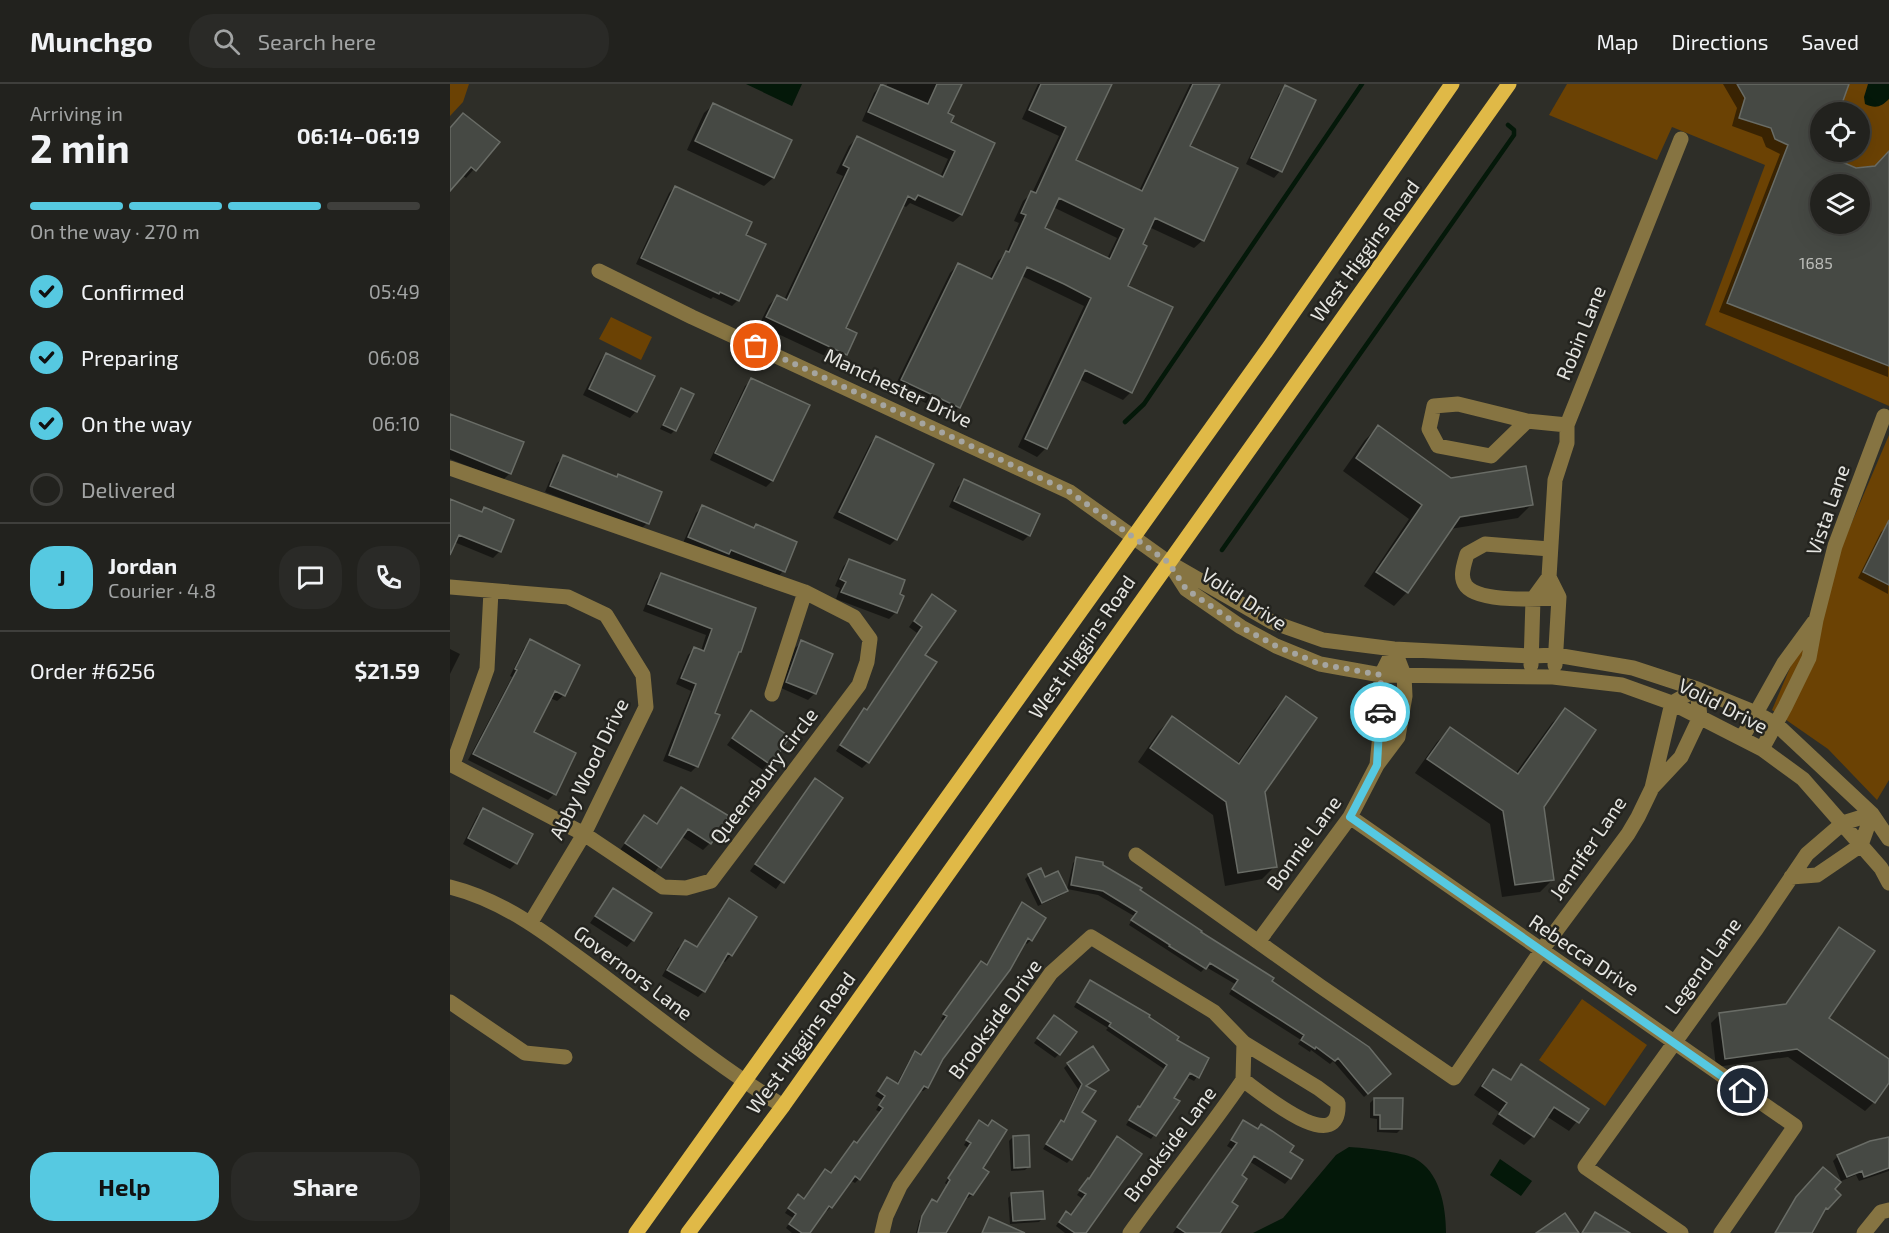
<!DOCTYPE html>
<meta charset="utf-8">
<style>
:root{--surface:#22221e;--page:#2a2a27;--text:#f1f3f6;--muted:#a2a4a4;--line:#3f3f3c;--accent:#56c9e1}
body{margin:0;font-family:"Exo 2",sans-serif;background:var(--page);color:var(--text);height:100vh;display:flex;flex-direction:column;font-size:22px;white-space:nowrap}
*{box-sizing:border-box;margin:0}
p{font-size:20px;color:var(--muted)}
.icon{flex:none;width:33px;height:33px;fill:none;stroke:currentColor;stroke-width:2;stroke-linecap:round;stroke-linejoin:round}
.map{position:relative;flex:1;overflow:hidden}
.drawer{display:flex;flex-direction:column;background:var(--surface);width:450px}
.drawer>*{flex:none}
.tools{position:absolute;left:1360px;top:18px;display:grid;gap:12px}
.tools a{display:grid;place-items:center;width:60px;height:60px;border-radius:50%;background:var(--surface);box-shadow:0 6px 24px #0002,0 0 0 2px var(--line);font-size:30px}
.pin{position:absolute;display:grid;place-items:center;width:51px;height:51px;color:#fff;margin:-26px;border:3px solid #fff;border-radius:50%;box-shadow:0 2px 6px #0007}
.courier{position:absolute;display:grid;place-items:center;width:60px;height:60px;margin:-30px;border:4px solid #56c9e1;border-radius:50%;background:#fff;color:#222;box-shadow:0 2px 8px #0007}
.head em{font-style:normal;font-weight:700}
.head div{display:flex;flex-direction:column-reverse}
.head{display:flex;align-items:center;justify-content:space-between;height:102px;padding:0 30px}
h1{font-size:39px;font-weight:700;line-height:45px}
.bar{display:grid;grid-template-columns:repeat(4,1fr);gap:9px 6px;align-content:center;height:72px;padding:0 30px}
.bar i{height:8px;border-radius:4px;background:var(--line)}
.bar .on{background:var(--accent)}
.bar p{grid-column:span 4}
.line{display:flex;align-items:center;gap:15px;padding:0 30px;border-top:2px solid var(--line)}
.line div{flex:1}
.round{display:grid;place-items:center;flex:none;width:63px;height:63px;border-radius:24px;background:var(--page)}
ol{padding:0 30px;list-style:none}
li{display:flex;align-items:center;gap:18px;height:66px}
li p{margin-inline-start:auto}
li .icon{padding:6px;border-radius:50%;background:var(--accent);color:#111;stroke-width:4}
li:last-child{color:var(--muted)}
li i{width:33px;height:33px;border:3px solid var(--line);border-radius:50%}
.button{display:flex;gap:12px;margin-top:auto;padding:12px 30px}
.button a{flex:1;height:69px;border-radius:24px;background:var(--accent);color:#111;font-size:24px;font-weight:700;line-height:69px;text-align:center}
.button a+a{background:var(--page);color:var(--text)}
header{display:flex;align-items:center;gap:36px;box-sizing:border-box;height:84px;padding:0 30px;background:var(--surface);border-bottom:2px solid var(--line)}
header strong{font-size:28px}
nav{display:flex;gap:33px;margin-inline-start:auto;font-size:21px}
.search{width:420px;height:54px;background:var(--page);display:flex;align-items:center;gap:15px;box-sizing:border-box;padding:0 21px;border-radius:24px;color:var(--muted);font-size:22px}
main{display:flex;flex:1;min-height:0}
.map>svg:first-child{display:block}
.green{fill:#6b4204;fill-rule:evenodd}
.water{fill:#041809}
.shadow{fill:#0007;fill-rule:evenodd}
.lines{fill:none;stroke-linecap:round;stroke-linejoin:round}
.stream{stroke:#041809;stroke-width:4.5}
.building{fill:#464944;stroke:#696c66;stroke-width:1.5;fill-rule:evenodd}
.minor{stroke:#867442;stroke-width:15}
.major{stroke:#e0b947;stroke-width:15}
.done{stroke:#a5a5a0;stroke-width:6;stroke-dasharray:0 10.8}
.route{stroke:#56c9e1;stroke-width:8}
.labels{text-anchor:middle;stroke-width:5;stroke-linejoin:round;paint-order:stroke}
.number-label{font-size:16px;fill:#bdbeba}
.street-label{font-size:20px;fill:#e5e5e1;stroke:#24241f}
</style>
<header>
<strong>Munchgo</strong>
<div class="search"><svg class="icon" aria-label="search" viewBox="0 0 24 24"><circle cx="10" cy="10" r="6"/><path d="M15 15l6 6"/></svg>Search here</div>
<nav><a>Map</a><a>Directions</a><a>Saved</a></nav>
</header>
<main>
<section class="drawer">
<div class="head"><div><h1>2 min</h1><p>Arriving in</p></div><em>06:14–06:19</em></div>
<div class="bar"><i class="on"></i><i class="on"></i><i class="on"></i><i></i><p>On the way · 270 m</p></div>
<ol>
<li><svg class="icon" aria-label="check" viewBox="0 0 24 24"><path d="M5 12l5 5 9-10"/></svg>Confirmed<p>05:49</p></li>
<li><svg class="icon" aria-label="check" viewBox="0 0 24 24"><path d="M5 12l5 5 9-10"/></svg>Preparing<p>06:08</p></li>
<li><svg class="icon" aria-label="check" viewBox="0 0 24 24"><path d="M5 12l5 5 9-10"/></svg>On the way<p>06:10</p></li>
<li><i></i>Delivered</li>
</ol>
<div class="line" style="height:108px"><b class="round" style="background:var(--accent);color:#111">J</b><div><b>Jordan</b><p>Courier · 4.8</p></div><a class="round"><svg class="icon" aria-label="chat" viewBox="0 0 24 24"><path d="M4 5h16v11H9l-5 4z"/></svg></a><a class="round"><svg class="icon" aria-label="phone" viewBox="0 0 24 24"><path d="M5 4h4l2 5-3 2q2 4 5 5l2-3 5 2v4C11 20 4 13 5 4z"/></svg></a></div>
<div class="line" style="height:78px"><div>Order #6256</div><b>$21.59</b></div>
<div class="button"><a>Help</a><a>Share</a></div>
</section>
<div class="map">
<svg width="1439" height="1149" viewBox="0 0 1439 1149">
<rect width="100%" height="100%" fill="#2e2e28"/>
<path class="green" d="M0,0h19l-6,18 -13,14z
M1117,0h322v322l-184,-81 60,-160 -93,-38 -15,33 -108,-45zM1371,28h39v40h-39zM1371,100h39v40h-39z
M161,233l41,20 -11,23 -42,-21z
M1439,351v345l-12,20 -49,-51 -56,-39z
M1132,915l65,46 -42,61 -66,-46z"/>
<path class="water" d="M296,0h56l-10,22z
M1418,0h21v15c-8,8 -13,10 -24,5l-1,-7z
M899,1063c16,1 52,5 65,11 26,13 32,49 32,75h-193l30,-15 53,-63z
M1050,1075l32,22 -11,15 -31,-21z"/>
<path class="shadow" d="M437,0h73l-14,30 3,9 44,20 -32,72 -8,7 -43,-19 -4,4 -4,-2 -58,124 2,25 -8,8 -79,-37 10,-20 8,-8 7,3 59,-124 -7,-3 13,-27 8,-8 83,39 8,-18 -86,-38 12,-28 8,-8 4,2z
M588,0h72l-36,77 65,30 51,-107h29l-31,63 15,93 -9,8 -45,-21 -23,59 5,106 -8,8 -44,-21 -33,69 -9,9 -19,-10 66,-141 -62,-30 -63,131 -8,8 -57,-27 56,-115 8,-8 31,14 9,-18 8,-8 13,-30 -5,-2 9,-20 9,-8 27,-57 -37,-17zM603,123l64,31 -10,21 -64,-30z
M1273,0h124l-10,28h-16l-1,42 35,15 20,-1 14,-5 -1,214 -169,-65 61,-158 -14,-7 -4,-10 -30,-11 5,-18zM1371,100h39v40h-39z
M836,3l-6,84 -6,7 -28,-14 33,-70z
M263,21l77,36 -17,37 -9,8 -77,-36 17,-37z
M0,45l48,13 -32,36 -4,-3 -12,14z
M225,103l69,48 -6,65 -6,6 -19,-9 -2,2 -75,-35 33,-71z
M156,270l30,57 -6,7 -47,-23 17,-34z
M302,296l20,101 -6,6 -56,-27 35,-74z
M231,306l-6,40 -4,4 -11,-5 17,-35z
M0,332l60,57 -7,7 -53,-21z
M928,343l73,53 81,24 -14,14 -68,11 -43,63 -13,14 -30,-20 45,-67 -66,-48 22,-31z
M426,353l20,102 -6,6 -57,-27 37,-74z
M114,373l83,66 -6,6 -96,-37 12,-29z
M514,397l65,54 -6,6 -74,-34 9,-20z
M0,416l30,13 4,-4 28,12 -13,31 -6,6 -39,-16 -4,7z
M252,423l51,22 42,13 -12,29 -6,7 -94,-35 13,-30z
M1437,442l2,1 -1,67 -30,-16 23,-46z
M399,476l49,35 -2,17 -7,7 -53,-20 4,-11 -5,-2 8,-19z
M211,490l79,77 -3,3 -24,60 -16,52 -6,6 -28,-11 28,-70 -15,-7 12,-29 6,-6 7,2 5,-16 -63,-24 12,-30z
M477,518l-4,53 -55,107 -6,6 -26,-17 22,-35 6,-6 2,1 51,-78 -8,-6z
M81,557l33,54 -7,6 -7,-3 -18,35 22,61 -6,6 -80,-40 44,-83 -2,-1 14,-28z
M352,558l13,51 -7,7 -27,-12 14,-40z
M0,565l10,5 -10,20z
M836,614l-23,94 12,74 -13,13 -37,7 -12,-71 -75,-53 21,-31 13,-13 65,46 36,-53z
M1115,626l-22,96 10,73 -13,13 -38,5 -12,-73 -75,-51 22,-31 13,-13 65,45 37,-51z
M301,628l18,52 -6,6 -36,-25z
M365,696l26,18 -65,91 -26,-18z
M231,705l46,28 -17,26 -7,7 -22,-14 -27,37 -34,-23 24,-33 12,8 19,-29z
M33,726l33,53 -6,6 -47,-25 14,-28z
M627,775l24,7 169,115 116,97 -22,19 -31,-36 -3,3 -19,-14 -1,2 -12,-8 3,-4 -72,-46 6,-10 -29,-17 -5,5 -72,-47 5,-9 -36,-21 -31,-6 6,-26z
M579,791l16,4 21,12 -4,4 -24,11 -13,-27z
M163,806l20,50 -6,7 -37,-24z
M279,816l26,17 -24,38 -6,7 -3,-2 -18,31 -6,6 -36,-21 16,-28 7,-6 11,6 26,-41z
M572,820l9,36 -4,4 -3,-2 -82,116 -15,30 -4,3 -3,-1 -61,89 -4,4 -5,-3 -19,27 -4,4 -2,-2 -17,24h-16l-6,-5 7,-10 -8,-5 9,-13h9l18,-25 4,-4 5,4 27,-30 23,-33 -4,-2 6,-10 -7,-4 8,-13 13,2 15,-28 4,-4 5,3 24,-35 -3,-2 36,-53 4,-3 5,3z
M1390,844l-13,90 47,84 -9,9 -77,-54 -72,10 -5,-44 9,-9 64,-8 47,-69z
M637,902l59,32 29,23 22,36 -3,4 -8,-4 -14,21 6,4 -27,37 -25,-14 8,-13 5,-3 25,-40 -58,-39 2,-2 -34,-21z
M601,937l8,33 -4,4 -21,-15z
M618,980l40,6 -24,17 -13,72 -4,4 -24,-14 14,-24 4,-3 2,1 15,-34 -14,-21z
M1072,982l65,43 -18,22 -23,-15 -13,20 -9,9 -32,-21 7,-12 -25,-17 11,-16 9,-8 15,10z
M924,1015l27,30 -4,4 -20,-1v-13l-7,-1v-15z
M793,1038l14,8 4,-4 27,27 2,25 -5,6 -36,-23 -10,15 -22,57h-44l59,-84 -5,-3z
M525,1042l6,42 6,4 -15,23 -4,3 -3,-1 -21,36h-28l3,-12 10,-17 4,-3 3,2 11,-18 -2,-2 23,-35 -4,-3z
M563,1053l16,29 -4,4 -14,1 -2,-30z
M1439,1054v33l-30,10 -3,-6 -15,6 -8,-20 5,-5z
M638,1096l-4,53h-19l-9,-7 6,-9 9,-1 12,-17 -6,-4z
M562,1110l31,24 -4,4 -29,2 -2,-26z"/>
<g class="lines">
<path class="stream" d="M675,338l19,-18 218,-320
M772,466l292,-415v-5l-6,-5"/>
</g>
<path class="building" d="M431,0l47,20 9,-20h25l-14,29 6,3 -3,6 44,21 -33,72 -44,-20 -3,5 -7,-4 -62,132 11,5 -10,22 -81,-38 11,-22 10,5 62,-132 -6,-3 14,-29 86,41 12,-26 -87,-39z
M591,0h71l-36,76 66,31 51,-107h27l-30,62 48,22 -34,73 -49,-23 -12,26 4,2 -19,40 45,21 -41,86 -47,-23 -38,79 -22,-10 66,-141 -27,-14 -37,-17 -67,141 -59,-28 57,-117 34,16 14,-28 3,1 17,-37 -5,-2 10,-22 5,2 30,-66 -37,-17zM609,114l65,31 -14,30 -65,-31z
M1287,0h112l-10,28h-18v41l35,15 19,-2 14,-15v215l-162,-63 61,-158 -13,-6 -4,-11 -32,-10 6,-20zM1371,100h39v40h-39z
M835,1l31,15 -34,72 -31,-14z
M263,19l79,37 -18,38 -79,-37z
M13,29l37,29 -24,29 -5,-4 -21,24v-63z
M225,102l77,36 -6,13 20,9 -27,57 -19,-9 -1,2 -78,-36z
M156,269l49,23 -18,36 -48,-23z
M301,294l59,27 -37,76 -58,-28z
M231,304l13,6 -18,37 -13,-6z
M0,330l74,28 -13,32 -61,-25z
M928,341l73,53 75,-12 7,39 -73,12 -52,76 -32,-21 46,-67 -66,-47z
M426,352l58,28 -37,76 -58,-28z
M113,371l54,22 1,-3 44,18 -13,32 -99,-38z
M514,395l76,35 -10,22 -76,-35z
M0,415l32,13 2,-5 30,13 -13,32 -42,-17 -9,20z
M252,421l52,23 2,-4 41,18 -12,30 -54,-22 -2,4 -41,-17z
M1439,436v65l-26,-13z
M399,475l56,21 -5,14 4,2 -7,17 -56,-21 5,-10 -6,-3z
M211,489l95,35 -15,44h-2l-24,61 5,2 -22,52 -29,-12 27,-71 -15,-6 13,-31 10,4 8,-22 -64,-25z
M482,510l24,17 -31,44 12,7 -68,101 -29,-18 24,-37 3,2 55,-83 -8,-6z
M80,555l50,26 -15,31 -10,-5 -21,41 42,21 -20,42 -83,-41 44,-84 -2,-1z
M351,556l32,14 -17,40 -30,-12z
M836,612l31,22 -52,74 12,75 -39,6 -12,-71 -76,-54 22,-32 67,48z
M1115,624l31,22 -52,77 10,73 -39,5 -12,-74 -76,-52 23,-32 68,47z
M301,626l39,27 -19,28 -39,-27z
M365,694l28,20 -59,85 -29,-19z
M231,703l48,29 -18,28 -23,-15 -27,39 -36,-25 19,-28 13,9z
M33,724l50,26 -16,30 -49,-26z
M626,773l27,5v3l39,23 -2,2 62,41 -1,1 73,46 -2,3 97,66 22,27 -23,20 -30,-36 -3,3 -19,-14 -1,2 -14,-9 3,-5 -72,-46 6,-9 -28,-17 -4,6 -37,-23 1,-1 -39,-25 6,-8 -34,-21 -32,-6z
M591,784l4,9 13,-6 10,20 -26,12 -14,-29z
M163,804l39,25 -18,28 -39,-25z
M279,814l28,19 -25,39 -4,-3 -23,39 -38,-22 18,-30 12,7z
M572,818l24,16 -14,23 -4,-3 -18,32 -67,89 -15,29 -4,-2 -64,94 -5,-4 -23,32 -3,-2 -19,27h-8l-13,-9 7,-10 -8,-6 10,-14 6,5 21,-30 6,4 23,-32 3,2 26,-35 -4,-3 6,-9 -7,-5 9,-14 11,7 17,-33 6,4 26,-39 -4,-2 38,-53 6,4z
M1389,843l36,24 -46,67 60,41v24l-14,20 -78,-54 -72,10 -6,-46 67,-9z
M640,896l60,35 -1,2 30,20 -2,3 32,18 -10,20 -9,-5 -16,25 6,3 -24,35 -27,-16 9,-14 2,1 27,-42 -58,-39 2,-3 -34,-21z
M604,931l23,17 -17,23 -23,-17z
M643,962l16,24 -23,16 10,5 -14,21 14,9 -24,39 -26,-16 15,-24 3,2 18,-38 -15,-21z
M1071,980l68,45 -10,14 -25,-16 -20,30 -35,-23 8,-11 -25,-17 11,-17 18,11z
M924,1014h29l-1,31h-22v-14h-6z
M529,1036l9,6 4,-6 15,10 -24,38 6,4 -16,23 -4,-2 -23,40h-28l4,-17 10,-17 5,3 13,-22 -2,-2 23,-35 -5,-3z
M793,1036l15,9 3,-5 11,7 22,15 -4,6 13,8 -12,19 -37,-23 -12,19 5,4 -15,23 6,4 -18,27h-34l-9,-6 60,-84 -6,-3z
M579,1051l1,32 -16,1 -1,-32z
M667,1052l25,18 -56,79h-11l-16,-11 7,-11 5,4 15,-21 -7,-4 9,-12 1,1z
M1439,1053v31l-25,9 -2,-6 -15,6 -10,-22 33,-14z
M1373,1083l18,15 -6,7 6,6 -13,14 -2,-1 -14,25h-37l21,-36z
M593,1107l2,28 -32,2 -2,-28z
M1145,1128l35,21h-48z
M1115,1129l14,20h-43z
M539,1133l36,16h-43z"/>
<g class="lines">
<path class="minor" d="M149,187l93,46 378,175 98,70 104,60 51,18 71,9 138,7 24,-1 77,13 64,21 59,24 20,11 96,90 17,25
M1077,337l-36,35 -53,-10 -9,-17 5,-23 24,-2 69,17 40,4
M0,384l355,124 49,25 16,22 -3,23 -8,23 -148,196 -25,7 -23,-1 -79,-53 -134,-70
M1100,465l-65,-5 -18,10c-3,11 -8,23 -1,32 14,17 73,13 93,11
M720,480l16,25 55,38 35,19 44,18 61,11 172,2 69,8 50,18 90,46 41,30 78,89 8,15
M0,503l118,10 38,18 37,60 3,32 -62,127 -53,88
M1081,581l2,-66 16,-22
M1105,581l4,-68 -10,-20 6,-97 12,-37v-18l114,-286
M322,610l33,-102
M1292,654l42,-75 30,-41
M1312,665l23,-42 24,-49 7,-38 19,-74 49,-130
M3,680l34,-95 4,-78
M927,681l3,-31 1,-59 13,-26
M900,733l445,309 -74,107
M686,771l184,131 134,92 87,-127 87,-117 10,-17 14,-29 20,-85 25,-14 3,28 -19,40 -29,31
M1341,793l26,-2 44,-30 11,-31
M0,803c60,15 107,55 156,91 58,44 115,90 177,128
M808,858l92,-125 27,-52 21,-28 7,-41 -1,-21 -10,-26
M0,918l75,51 40,4
M793,996c17,12 98,80 95,23l-20,-15 -74,-45
M432,1149l4,-17 14,-30 99,-140 52,-73 40,-36 123,75 30,31 -1,37
M680,1149c37,-52 77,-100 113,-153
M1231,1149l-96,-66 172,-239 50,-74 36,-31 29,-9
M1414,1149l17,-21 8,-2"/>
<path class="major" d="M186,1149l634,-887 182,-262
M238,1149l95,-127 726,-1022"/>
</g>
<g class="lines">
<path class="done" d="M306,262l314,146 98,70 18,27 55,38 35,19 44,18 61,11 -1,37"/>
<path class="route" d="M930,628l-3,53 -27,52 393,274"/>
</g>
<g class="labels">
<g class="number-label">
<text x="1366" y="185">1685</text>
</g>
<g class="street-label">
<text transform="translate(915 167) rotate(-54)" y="7">West Higgins Road</text>
<text transform="translate(1131 249) rotate(-68)" y="7">Robin Lane</text>
<text transform="translate(448 304) rotate(25)" y="7">Manchester Drive</text>
<text transform="translate(1378 426) rotate(-71)" y="7">Vista Lane</text>
<text transform="translate(794 515) rotate(33)" y="7">Volid Drive</text>
<text transform="translate(632 563) rotate(-55)" y="7">West Higgins Road</text>
<text transform="translate(1273 622) rotate(27)" y="7">Volid Drive</text>
<text transform="translate(139 685) rotate(-64)" y="7">Abby Wood Drive</text>
<text transform="translate(314 692) rotate(-53)" y="7">Queensbury Circle</text>
<text transform="translate(854 759) rotate(-54)" y="7">Bonnie Lane</text>
<text transform="translate(1138 764) rotate(-56)" y="7">Jennifer Lane</text>
<text transform="translate(1134 871) rotate(34)" y="7">Rebecca Drive</text>
<text transform="translate(1253 882) rotate(-54)" y="7">Legend Lane</text>
<text transform="translate(183 889) rotate(37)" y="7">Governors Lane</text>
<text transform="translate(545 935) rotate(-54)" y="7">Brookside Drive</text>
<text transform="translate(351 959) rotate(-54)" y="7">West Higgins Road</text>
<text transform="translate(720 1060) rotate(-53)" y="7">Brookside Lane</text>
</g>
</g>
</svg>
<div class="tools">
<a><svg class="icon" aria-label="locate" viewBox="0 0 24 24"><circle cx="12" cy="12" r="6"/><path d="M12 2v4M12 18v4M2 12h4M18 12h4"/></svg></a>
<a><svg class="icon" aria-label="layers" viewBox="0 0 24 24"><path d="M12 4l9 5-9 5-9-5zM3 14l9 5 9-5"/></svg></a>
</div>
<div class="pin" style="left:306px;top:262px;background:#ea580c"><svg class="icon" aria-label="bag" viewBox="0 0 24 24"><path d="M5 8h14l-1 12H6zM9 8a3 3 0 0 1 6 0"/></svg></div>
<div class="pin" style="left:1293px;top:1007px;background:#1f2937"><svg class="icon" aria-label="home" viewBox="0 0 24 24"><path d="M3 11l9-7 9 7M6 9v11h12V9"/></svg></div>
<div class="courier" style="left:930px;top:628px"><svg class="icon" aria-label="car" viewBox="0 0 24 24"><path d="M5 17H2v-5l4-1 3-4h7l3 4 3 1v5h-3M9 17h6M6 11h13"/><circle cx="7" cy="17" r="2"/><circle cx="17" cy="17" r="2"/></svg></div>
</div>
</main>
